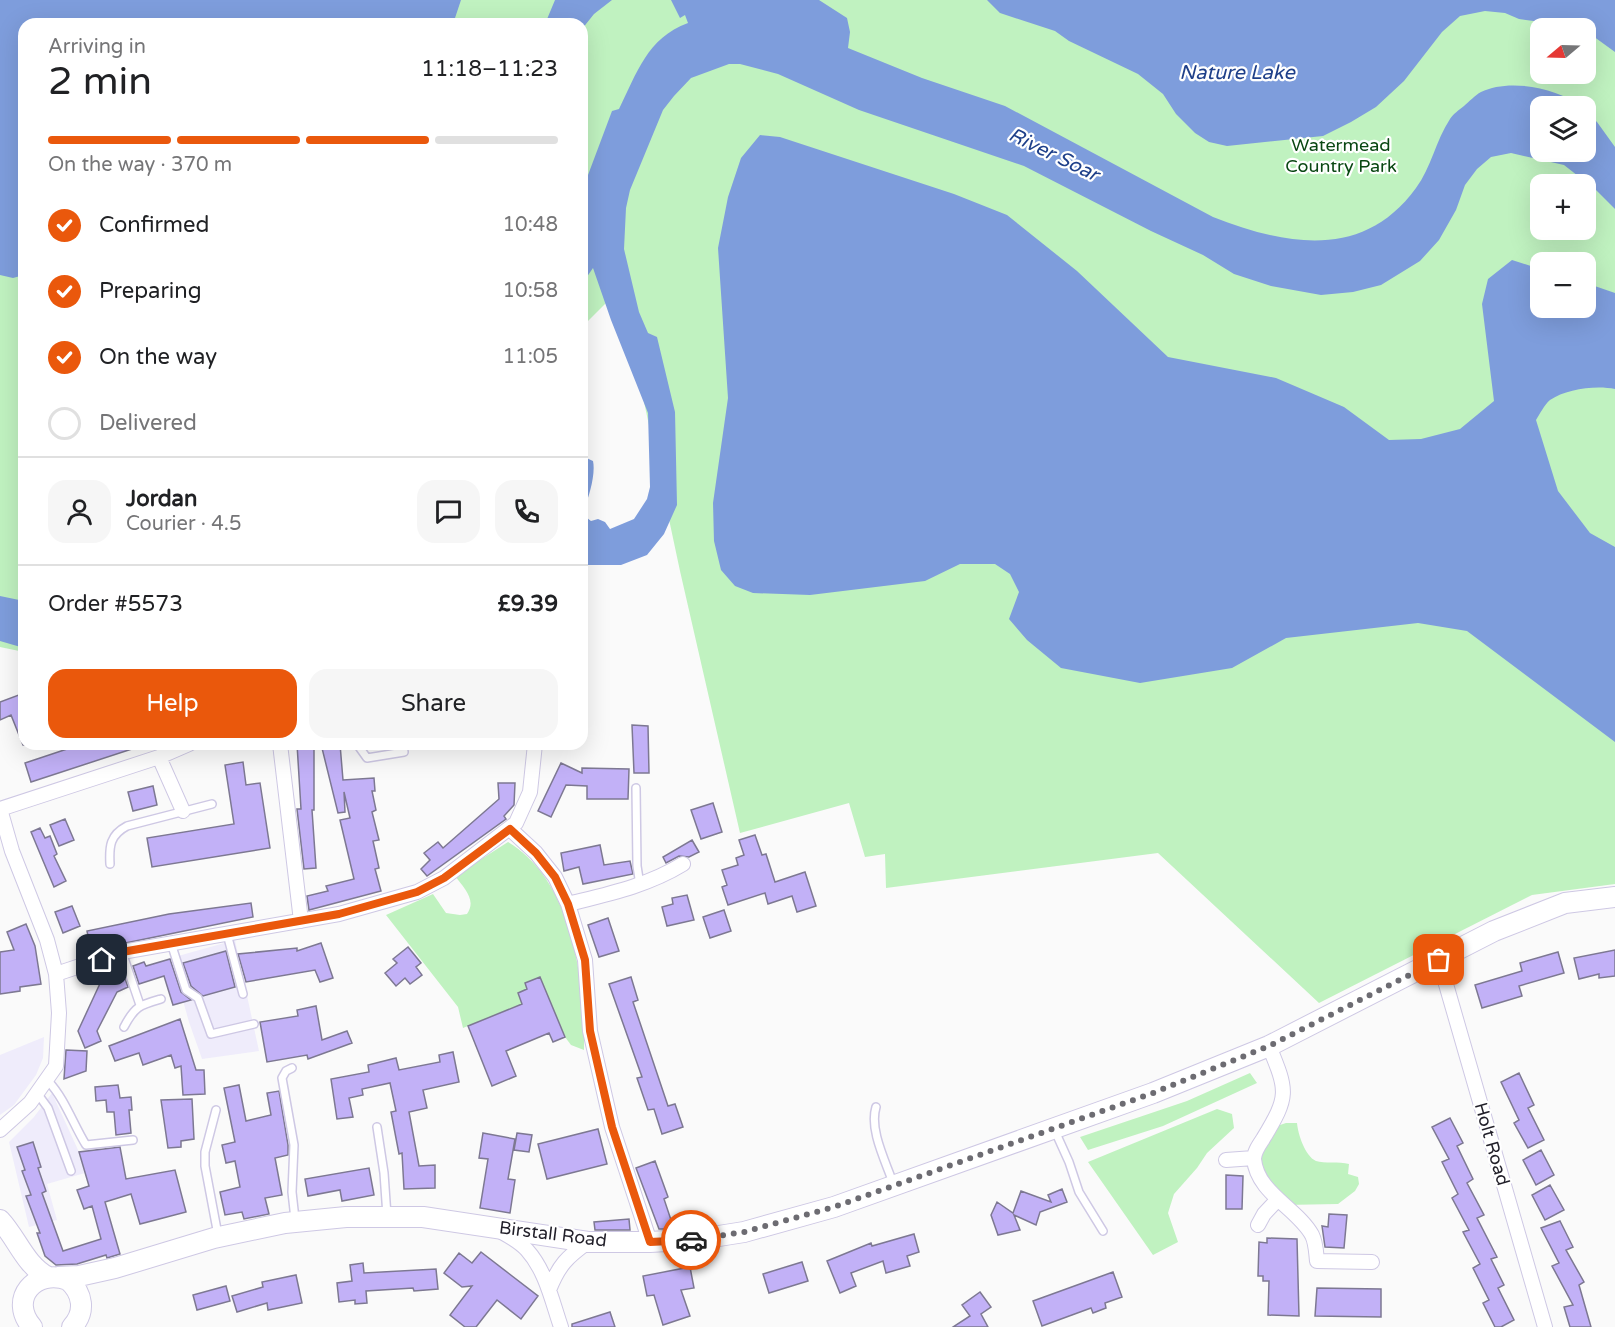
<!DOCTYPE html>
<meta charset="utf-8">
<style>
:root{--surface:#fff;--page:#f6f6f6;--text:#202124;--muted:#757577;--line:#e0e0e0;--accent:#ea580c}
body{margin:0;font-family:"Varela Round",sans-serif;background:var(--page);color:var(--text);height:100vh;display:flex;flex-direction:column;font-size:22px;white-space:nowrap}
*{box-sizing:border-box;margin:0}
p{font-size:20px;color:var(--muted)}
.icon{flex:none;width:33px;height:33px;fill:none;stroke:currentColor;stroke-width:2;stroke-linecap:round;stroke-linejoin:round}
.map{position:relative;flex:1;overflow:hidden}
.details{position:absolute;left:18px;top:18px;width:570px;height:732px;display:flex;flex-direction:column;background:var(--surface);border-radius:18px;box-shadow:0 6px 24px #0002}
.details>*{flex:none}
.needle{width:39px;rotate:251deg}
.tools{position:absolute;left:1530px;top:18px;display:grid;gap:12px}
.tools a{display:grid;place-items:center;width:66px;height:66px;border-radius:12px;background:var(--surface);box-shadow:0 6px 24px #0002;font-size:30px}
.pin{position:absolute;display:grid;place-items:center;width:51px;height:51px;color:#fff;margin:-26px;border-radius:12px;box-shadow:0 3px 9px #0006}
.courier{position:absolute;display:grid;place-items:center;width:60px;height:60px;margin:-30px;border:4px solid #ea580c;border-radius:50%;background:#fff;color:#222;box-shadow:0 2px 8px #0007}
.overview em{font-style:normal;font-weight:600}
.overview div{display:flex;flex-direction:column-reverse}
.overview{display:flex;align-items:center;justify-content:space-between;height:102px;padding:0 30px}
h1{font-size:39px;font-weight:600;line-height:45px}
.bar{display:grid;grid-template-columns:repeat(4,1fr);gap:9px 6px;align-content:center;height:72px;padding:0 30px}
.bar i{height:8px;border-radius:4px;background:var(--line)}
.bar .active{background:var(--accent)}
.bar p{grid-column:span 4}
.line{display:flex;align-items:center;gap:15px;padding:0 30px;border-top:2px solid var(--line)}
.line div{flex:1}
.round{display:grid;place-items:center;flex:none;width:63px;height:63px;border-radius:18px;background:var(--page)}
ol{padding:0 30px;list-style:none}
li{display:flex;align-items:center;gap:18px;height:66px}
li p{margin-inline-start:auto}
li .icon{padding:6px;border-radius:50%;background:var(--accent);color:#fff;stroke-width:4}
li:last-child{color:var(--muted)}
li i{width:33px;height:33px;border:3px solid var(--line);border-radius:50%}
.action{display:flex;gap:12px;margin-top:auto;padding:12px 30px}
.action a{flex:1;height:69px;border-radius:18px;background:var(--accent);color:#fff;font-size:24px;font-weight:600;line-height:69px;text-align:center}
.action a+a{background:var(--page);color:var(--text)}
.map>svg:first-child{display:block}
.built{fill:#efecfb}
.green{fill:#c0f2c0;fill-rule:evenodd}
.water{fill:#7e9ddc}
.building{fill:#c2b1f7;stroke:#7d7892;stroke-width:1.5}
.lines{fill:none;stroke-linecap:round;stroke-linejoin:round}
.lane-casing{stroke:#cec8e4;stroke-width:10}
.street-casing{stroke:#cec8e4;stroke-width:16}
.secondary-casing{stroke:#cec8e4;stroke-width:22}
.lane{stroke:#fff;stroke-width:7}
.street{stroke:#fff;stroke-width:14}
.secondary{stroke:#fff;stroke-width:20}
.done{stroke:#6d6c72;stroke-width:6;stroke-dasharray:0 10.8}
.route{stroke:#ea580c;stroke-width:8}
.labels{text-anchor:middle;stroke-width:4.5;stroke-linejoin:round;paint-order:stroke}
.park-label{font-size:18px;fill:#094712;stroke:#fff}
.street-label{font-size:18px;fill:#211f29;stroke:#fff}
.water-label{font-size:20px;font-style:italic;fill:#1f408a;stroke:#fff}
</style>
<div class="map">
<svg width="1615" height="1327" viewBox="0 0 1615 1327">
<rect width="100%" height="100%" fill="#fafafa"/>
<path class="built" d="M235,940l24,111 -57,8 -13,-37 -18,-64z
M44,1037l-1,21 -7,17 -22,30 -14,10v-60z
M52,1093l27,59 6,21 -38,11 10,36 -28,7 -20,-85 25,-25z"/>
<path class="green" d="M0,0h1615v884l-83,11 -213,108 -161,-150 -272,35 -1,-34 -20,3 -16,-54 -109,30 -60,-262 -60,-282 -38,38v-303h-558v628l-24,-5zM1540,28h46v46h-46zM1540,106h46v46h-46zM1540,184h46v46h-46zM1540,262h46v46h-46z
M508,842c65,39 77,138 76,208l-13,-5 -6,-8 -25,-60 -13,12 -9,4 4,11 -59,24 -5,-21 -72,-92 47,-21 13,19 14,2 7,-1c10,-14 -3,-26 -12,-38z
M1250,1073l7,10 -94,43 -75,24 -8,-13 107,-36z
M1217,1109l15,5 2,14 -27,25 -10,15 -23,26 -6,19 10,29 -25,13 -65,-93z
M1286,1123h11c1,11 8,33 19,38 8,3 23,0 33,3l-1,10 10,3 1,7 -4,7 -17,13 -53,1 -20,-21 -7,-38 19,-20z"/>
<path class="water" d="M0,0h461l-8,24h-429v251l-11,3 -13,-3z
M555,0h57l-18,14 -12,15v-5h-37z
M671,0h148l28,18 3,14 -2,16 74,30 83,28 208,111c72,28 150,44 203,-29 15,-20 20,-48 34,-69 3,-5 9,-9 14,-13 5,-4 11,-11 17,-14 28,-14 76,-4 100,14h-41v46h46v-41l11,11 18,25v62l-19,-19 -32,-25 -53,-12 -20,4 -14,12 -12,16 -9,25 -17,30 -19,21 -39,24 -28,7 -32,3 -50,-9 -37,-12 -31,-19 -52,-24 -127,-65 -165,-56 -81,-36 -38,-10h-11l-38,14 -17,18 -11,14 -33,80 -4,18 -2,41 15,63 9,21 9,4 18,75 2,93 -13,29 -17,21 -26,10h-39v-26l5,-9 -5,-4v-12l9,7 7,-2 7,3 5,7 24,-10 13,-20 3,-12 -2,-74 -37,-93 -18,-52 -11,16v-93l30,-80 7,-2c18,-36 28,-71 69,-86l-3,-8 -5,3z
M987,0h628v52l-29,-21v-3l-6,-1 -61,-8 -14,-6 -20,-2 -25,5 -18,16 -38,49 -28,26 -25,15 -28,14 -96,10 -18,-4 -14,-9 -19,-19 -13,-20 -25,-20 -69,-33 -14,-10 -55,-18z
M760,135l20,2 174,57 53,21 70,56 91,86 108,21 68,29 45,33 32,-1 39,-10 34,-28 -12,-97 6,-25 24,-19 28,9v39h46v-25l29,10v96c-19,-4 -49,0 -65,11 -6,5 -10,14 -14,20l22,71 32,42 25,14v195l-148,-111 -49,-8 -132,15 -54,30 -92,15 -79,-15 -34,-28 -18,-21 10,-27 -9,-18 -15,-10h-35l-35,17 -115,14 -57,-2 -18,-7 -14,-16 -7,-29 -1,-38 15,-105 -10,-150 10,-51 13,-39z
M582,456l11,5c3,14 -5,40 -11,52z
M0,596l24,5v47l-24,-7z"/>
<path class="building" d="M24,693v52h-1l-12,-30 -11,5v-18z
M632,725l16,1 1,47h-15z
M82,744h55l1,3 -107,35 -6,-19z
M297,744h17v66h-2l4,58 -12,1 -7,-60h4z
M321,744h19l3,36 31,-2 1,13h-3l4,19 -4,2 7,28 -6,1 6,27 -4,1 6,22 -72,19 -2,-14 21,-5 -2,-5 28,-7 -14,-59 10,-2 -6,-26 1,20 -7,1z
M243,762l3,23 14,-2 10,65 -118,19 -5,-29 87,-14 -9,-59z
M561,763l21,10v-5l47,1 -1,30h-41v-13l-21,-1 -15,32 -13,-6z
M498,783h17l-1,22 -10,11 2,3 -79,57 -6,-7 9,-9 -6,-7 14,-11 5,6 56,-49z
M153,786l4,19 -24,6 -5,-19z
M713,803l9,29 -21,7 -10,-29z
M65,819l9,21 -15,6 -9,-21z
M40,828l5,10 5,-2 7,18 -3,2 12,25 -12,6 -23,-55z
M755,835l7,20 4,-1 9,28 30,-10 11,34 -19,6 -5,-16 -24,8 -3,-11 -37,12 -6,-18 5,-2 -5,-15 16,-5 -2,-7 8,-3 -5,-15z
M692,840l7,12 -10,5 -10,-1 -13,7 -3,-6z
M600,845l4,20 26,-4 3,13 -50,10 -4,-17 -15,4 -3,-18z
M687,895l7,25 -27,6 -5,-19 11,-3 -1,-6z
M251,903l2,14 -162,33 -4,-19 82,-17z
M72,906l8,20 -17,7 -8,-21z
M724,910l7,21 -21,7 -7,-21z
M608,918l11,33 -20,6 -11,-32z
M26,924l9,22 6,38 -21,3v4l-20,3v-42l14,-2 -7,-18z
M321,943l12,35 -13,4 -5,-12 -69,12 -8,-28 59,-6v3z
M408,947l13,16 -5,4 6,8 -12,9 -5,-6 -9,8 -11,-13 12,-10 -4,-4z
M1615,950v26l-16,2v-4l-20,5 -5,-21z
M226,951l9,36 -32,9 -12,-10 -8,-23z
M1558,952l6,21 -45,13 3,10 -40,12 -7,-23 47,-14 -2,-8z
M170,959l11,33 10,8 -18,5 -9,-29 -25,8 -6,-18 11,-4 2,4z
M122,970l6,17 -11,5 -20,39 4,10 -16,7 -7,-17 25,-54z
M540,977l25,60 -12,5 -4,-9 -43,18 10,25 -24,10 -24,-60 54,-22 -4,-11 9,-4 -2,-6z
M631,977l7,23 -5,2 35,104 7,-2 8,23 -21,7 -8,-25 -6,1 -11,-32 5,-1 -33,-93z
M316,1006l6,34 25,-9 5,12 -44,16 -1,-4 -40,7 -7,-40 38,-6 -1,-6z
M180,1019l16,51h8l1,24 -22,1 -2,-29 -6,2 -4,-13 -28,10 -4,-12 -24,8 -6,-15z
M66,1050l21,1 -1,20 -22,8z
M453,1052l6,30 -36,8 4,18 -18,4 10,54 16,-1v23l-31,1 -2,-36 -3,1 -8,-42 5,-1 -6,-28 -28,6 1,6 -14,3 4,19 -16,2 -6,-40 38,-7 -1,-7 28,-7 3,12 41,-8 -1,-7z
M1519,1073l15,32 -6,3 16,32 -16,8 -14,-25 5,-3 -18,-38z
M118,1085l2,13 11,-1 1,13h-3l2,23 -15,2 -2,-23h-7l-1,-12 -10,1 -1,-14z
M239,1085l7,36 25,-6 -4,-22 12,-2 9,54v10l-13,3 7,37 -17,3 4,16 -25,5 -2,-7 -17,3 -5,-23 20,-5 -5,-26 -9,2 -4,-18 13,-3 -11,-54z
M192,1099l2,40 -13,2v6l-13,1 -7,-48z
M1450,1118l13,25 -6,3 16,33 -6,4 17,32 -7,3 20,39 -6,2 13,26 -6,3 16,32 -13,7h-6l-12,-24 6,-3 -16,-32 7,-4 -17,-32 6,-2 -17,-32 6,-4 -16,-32 7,-3 -17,-32z
M598,1129l9,35 -60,15 -9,-35z
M483,1133l32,6 -7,40 7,1 -5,33 -30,-5 8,-49 -9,-1z
M517,1133l15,2 -3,17 -15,-2z
M33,1142l8,25 -3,1 8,23 -4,2 21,58 38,-12 -9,-33 -8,3 -7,-19 12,-4 -10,-34 41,-5 6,32 49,-9 11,42 -46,12 -9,-30 -26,8 15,52 -13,4 -1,-3 -29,9 -21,1 -11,-9 -8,-23h3l-14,-37 5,-1 -9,-24 3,-1 -8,-23z
M1541,1150l13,25 -18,10 -13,-25z
M655,1161l13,36 -4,2 10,30h-15l-23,-61z
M369,1168l5,27 -32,6 -2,-11 -32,6 -3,-17z
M1226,1175l17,1 -1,33h-16z
M1550,1185l14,25 -19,10 -13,-25z
M1062,1189l5,13 -27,10 -4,13 -22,-10 6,15 -22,5 -7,-20 6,-13 16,11 8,-22 30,11 -3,-7z
M1329,1214l18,1 -3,33 -19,-1 -3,-21 6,1z
M629,1219l1,11h-35l-1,-8z
M1560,1221l13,26 -7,3 18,32 -5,3 12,42h-21l-6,-20 9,-2 -21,-39 7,-3 -18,-35z
M914,1234l5,18 -12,4 3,10 -24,7 -3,-12 -32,12 5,13 -16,7 -13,-32 44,-18 1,3z
M1267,1238l30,1 2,77 -31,-1 1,-34h-6v-5h-5l1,-34 8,1z
M481,1252l57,44 -17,23 -24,-19 -21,27h-11l-15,-12 22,-29 -10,1 -18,-14 15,-20 13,10z
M802,1262l6,19 -39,12 -6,-19z
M363,1263l1,10 72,-4 2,20 -24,2 -1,-3 -47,3 1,12 -12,1v-4l-16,2 -2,-19 15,-2 -2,-16z
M690,1267l4,21 -13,2 9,26 -27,9 -9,-30 -7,1 -4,-20z
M1113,1272l9,25 -17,6 1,5 -13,5 -2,-5 -49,18 -9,-25z
M296,1275l6,28 -34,7 -1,-7 -30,9 -5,-16 31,-9 -1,-5z
M226,1286l4,15 -33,9 -4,-15z
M1317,1288l64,1v28l-66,-1z
M980,1292l11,15 -10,7 7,13h-35l17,-11 -8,-11z
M610,1312l5,15h-43v-3z"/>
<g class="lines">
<defs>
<path id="lane" d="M357,744l10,14 37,-6 -1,-8
M636,788l1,78 3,19
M110,864c-1,-18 0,-29 17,-38l85,-22
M227,934l16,60
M171,943l15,47 12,8 13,36 43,-10
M122,952l18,53
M124,1027c11,-21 16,-22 37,-28
M292,1068l-6,3 -4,7 12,67 -2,47 3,27
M48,1081c17,18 25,43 38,64l47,-5
M37,1093l11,15 23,63
M876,1107c-7,23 10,55 17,76
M216,1110l-11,42v14l13,69
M377,1127l7,46 3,43
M1055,1131l14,31 10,30 24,39"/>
<path id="street" d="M280,744l21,177
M159,757l24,54
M0,809l12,42 35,89 9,34 3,39 -3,53 -26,37 -30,27
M0,809l159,-52 30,-13
M510,829l26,24 19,24 13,27 17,56 5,71 22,96 38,115
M568,904c40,-10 79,-18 115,-40
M1439,960l106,367
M56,974l66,-22 217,-38 78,-22 27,-14 72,-55 14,-31 5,-48
M1269,1046c19,46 20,50 -6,93 -4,6 -9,13 -9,20 3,34 43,49 58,76 4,8 4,17 5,26l55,1
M1226,1160l28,-2
M1258,1225l6,-11 14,-15
M500,1231c9,5 20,11 27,19 19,21 25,51 34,77
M549,1290c10,-25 18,-33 39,-48"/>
<path id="secondary" d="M0,1220c17,18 25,45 48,57
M58,1277l21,-1 36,-8 99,-30 71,-15 61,-6h77l165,25h62l50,-3 44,-7 90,-25 319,-114 116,-47 225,-115 71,-28 50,-6
M32,1327c-24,-28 3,-59 36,-47 15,13 18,32 4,47"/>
</defs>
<use href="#lane" class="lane-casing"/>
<use href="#street" class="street-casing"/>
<use href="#secondary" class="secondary-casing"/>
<use href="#lane" class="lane"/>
<use href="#street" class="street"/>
<use href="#secondary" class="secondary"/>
</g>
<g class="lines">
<path class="done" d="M691,1240l53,-8 90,-25 319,-114 116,-47 170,-86"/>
<path class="route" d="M102,960l20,-8 217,-38 78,-22 27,-14 66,-49 26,24 19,24 13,27 17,56 5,71 22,96 38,115 41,-2"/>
</g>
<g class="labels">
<g class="park-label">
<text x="1341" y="151">Watermead<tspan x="1341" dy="21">Country Park</tspan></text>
</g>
<g class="street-label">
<text transform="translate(1492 1144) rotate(74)" y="6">Holt Road</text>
<text transform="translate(553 1234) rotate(7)" y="6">Birstall Road</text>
</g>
<g class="water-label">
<text x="1237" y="79">Nature Lake</text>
<text transform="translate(1054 154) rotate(26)" y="7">River Soar</text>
</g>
</g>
</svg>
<div class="tools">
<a><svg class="needle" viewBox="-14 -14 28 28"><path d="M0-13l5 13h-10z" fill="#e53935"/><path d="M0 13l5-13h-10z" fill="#757577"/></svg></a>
<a><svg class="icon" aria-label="layers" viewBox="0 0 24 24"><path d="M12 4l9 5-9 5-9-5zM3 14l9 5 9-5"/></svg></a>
<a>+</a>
<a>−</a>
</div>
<div class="pin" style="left:1439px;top:960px;background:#ea580c"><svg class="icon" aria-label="bag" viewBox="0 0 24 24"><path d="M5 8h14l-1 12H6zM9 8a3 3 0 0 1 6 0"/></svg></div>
<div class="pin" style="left:102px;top:960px;background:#1f2937"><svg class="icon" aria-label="home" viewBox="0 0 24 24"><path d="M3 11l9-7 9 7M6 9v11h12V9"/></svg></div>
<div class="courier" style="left:691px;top:1240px"><svg class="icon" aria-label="car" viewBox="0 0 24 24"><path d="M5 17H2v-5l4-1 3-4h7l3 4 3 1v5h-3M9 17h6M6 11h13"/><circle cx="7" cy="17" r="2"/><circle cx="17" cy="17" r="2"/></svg></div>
<section class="details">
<div class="overview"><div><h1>2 min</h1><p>Arriving in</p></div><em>11:18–11:23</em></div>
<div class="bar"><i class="active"></i><i class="active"></i><i class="active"></i><i></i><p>On the way · 370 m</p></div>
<ol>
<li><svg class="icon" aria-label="check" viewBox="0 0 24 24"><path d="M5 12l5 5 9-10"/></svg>Confirmed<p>10:48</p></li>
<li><svg class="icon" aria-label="check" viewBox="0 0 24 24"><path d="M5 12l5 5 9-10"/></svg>Preparing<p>10:58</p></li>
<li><svg class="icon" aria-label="check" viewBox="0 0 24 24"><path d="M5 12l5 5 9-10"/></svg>On the way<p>11:05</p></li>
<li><i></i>Delivered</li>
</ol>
<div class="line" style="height:108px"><a class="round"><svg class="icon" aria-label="person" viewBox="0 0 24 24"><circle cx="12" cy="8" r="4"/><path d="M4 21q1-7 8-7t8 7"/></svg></a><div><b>Jordan</b><p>Courier · 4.5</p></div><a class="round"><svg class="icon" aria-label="chat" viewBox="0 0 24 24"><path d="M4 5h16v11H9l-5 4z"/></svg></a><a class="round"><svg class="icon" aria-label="phone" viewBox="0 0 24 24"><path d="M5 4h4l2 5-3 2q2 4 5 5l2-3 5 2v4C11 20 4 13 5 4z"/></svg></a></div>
<div class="line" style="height:78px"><div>Order #5573</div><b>£9.39</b></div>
<div class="action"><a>Help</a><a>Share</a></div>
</section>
</div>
